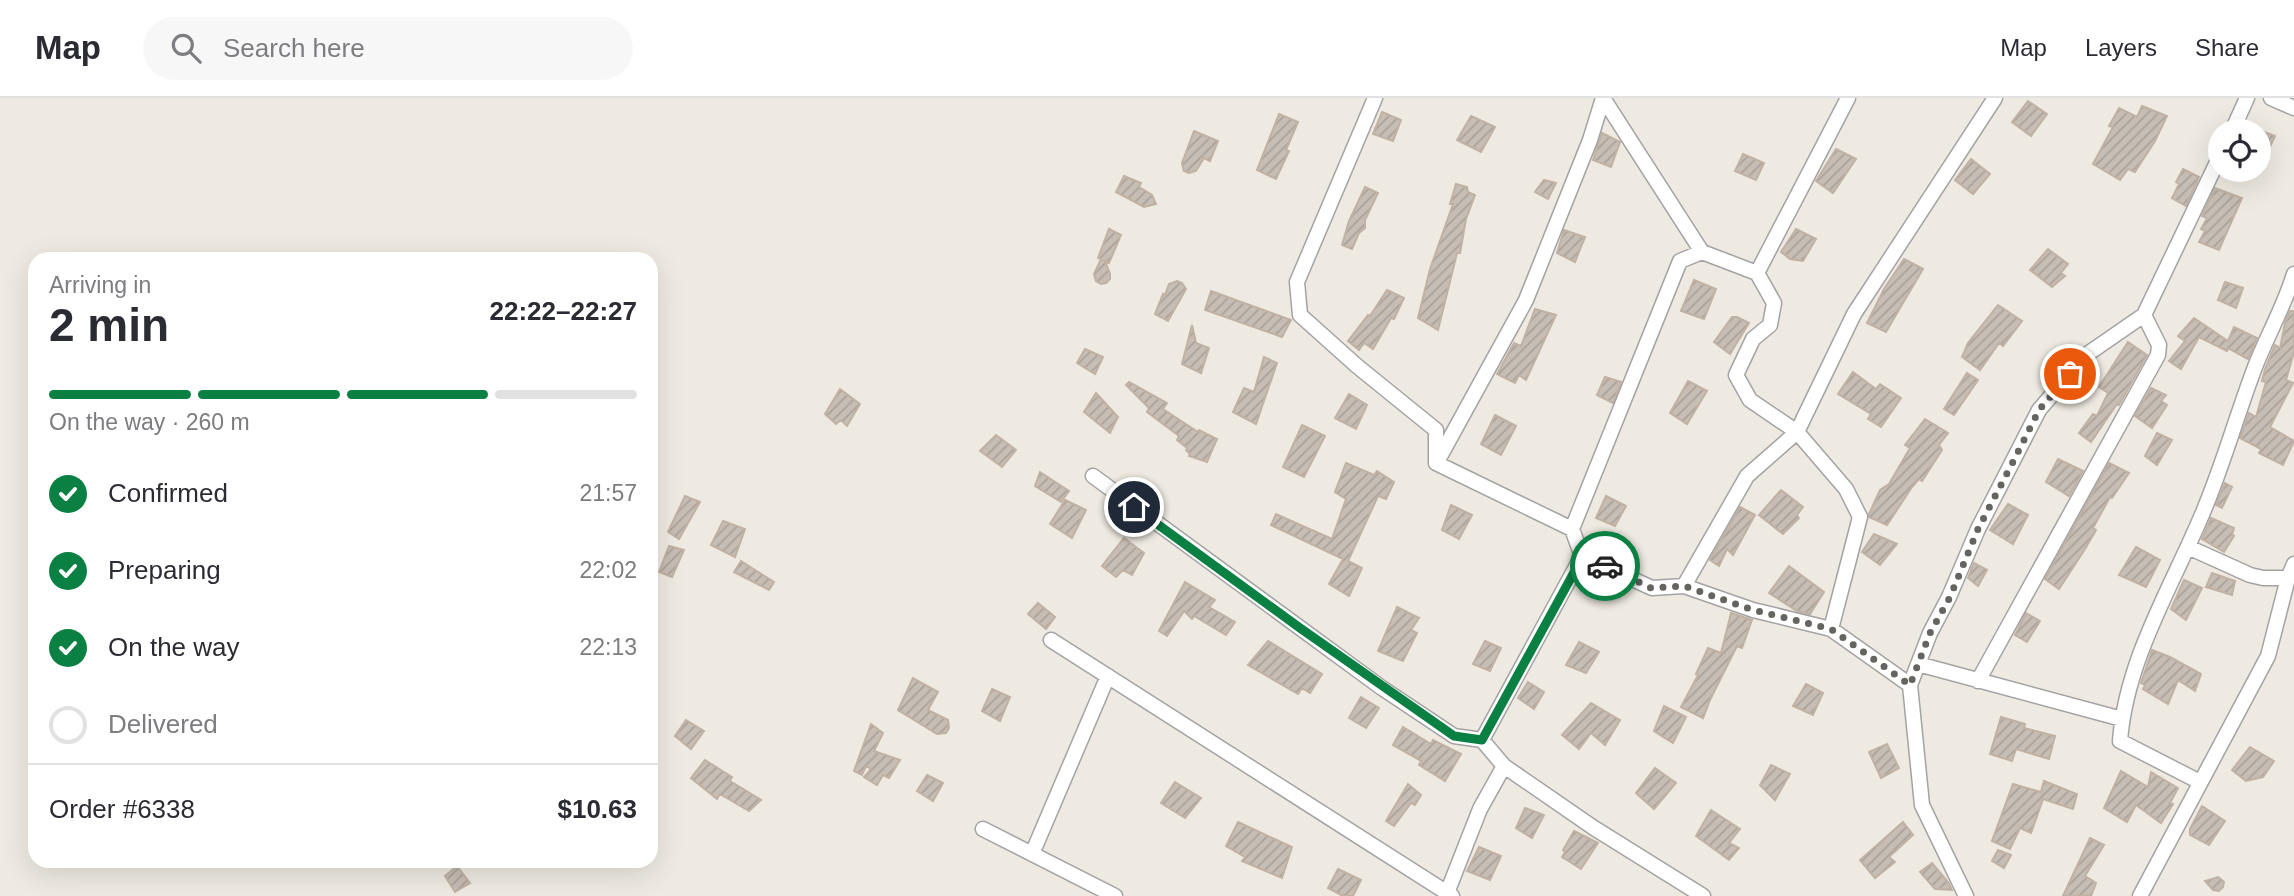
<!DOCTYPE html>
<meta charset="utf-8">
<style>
:root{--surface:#fff;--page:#f7f7f7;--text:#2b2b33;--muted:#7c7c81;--line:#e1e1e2;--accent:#0b8043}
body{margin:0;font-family:Helvetica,sans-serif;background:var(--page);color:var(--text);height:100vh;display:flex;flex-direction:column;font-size:26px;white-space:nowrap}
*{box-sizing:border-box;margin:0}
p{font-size:23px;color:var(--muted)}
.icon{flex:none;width:38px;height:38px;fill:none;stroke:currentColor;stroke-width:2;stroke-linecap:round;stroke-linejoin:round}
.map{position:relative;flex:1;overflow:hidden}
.details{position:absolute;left:28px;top:154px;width:630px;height:616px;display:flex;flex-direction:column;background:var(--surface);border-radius:21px;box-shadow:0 7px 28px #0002}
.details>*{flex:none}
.buttons{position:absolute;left:2208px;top:21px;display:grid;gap:14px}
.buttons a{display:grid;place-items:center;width:63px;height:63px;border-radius:50%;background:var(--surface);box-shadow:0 7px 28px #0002;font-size:35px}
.pin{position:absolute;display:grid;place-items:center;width:60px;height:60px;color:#fff;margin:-30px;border:4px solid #fff;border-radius:50%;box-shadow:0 2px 7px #0007}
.courier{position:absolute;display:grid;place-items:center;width:70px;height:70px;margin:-35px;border:5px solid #0b8043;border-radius:50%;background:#fff;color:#222;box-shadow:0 2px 9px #0007}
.headline em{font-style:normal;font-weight:600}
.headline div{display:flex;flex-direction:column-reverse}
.headline{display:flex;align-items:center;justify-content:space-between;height:119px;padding:0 21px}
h1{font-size:46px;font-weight:600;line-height:52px}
.bar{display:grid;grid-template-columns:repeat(4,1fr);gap:10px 7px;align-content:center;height:84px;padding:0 21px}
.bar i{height:9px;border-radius:5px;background:var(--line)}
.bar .active{background:var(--accent)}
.bar p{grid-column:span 4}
.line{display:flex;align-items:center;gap:18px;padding:0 21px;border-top:2px solid var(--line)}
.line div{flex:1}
ol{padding:0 21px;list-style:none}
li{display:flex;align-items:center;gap:21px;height:77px}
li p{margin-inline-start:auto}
li .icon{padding:7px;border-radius:50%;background:var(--accent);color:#fff;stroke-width:4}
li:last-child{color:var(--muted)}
li i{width:38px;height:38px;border:4px solid var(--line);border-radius:50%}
header{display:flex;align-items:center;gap:42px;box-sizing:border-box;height:98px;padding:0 35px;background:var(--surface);border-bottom:2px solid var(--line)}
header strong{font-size:33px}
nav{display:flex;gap:38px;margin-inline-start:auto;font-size:24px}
.search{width:490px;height:63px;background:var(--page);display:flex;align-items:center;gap:18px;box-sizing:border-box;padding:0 24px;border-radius:38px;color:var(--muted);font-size:26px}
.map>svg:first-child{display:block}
.building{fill:url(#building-hatch);stroke:#c1b1a3;stroke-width:2}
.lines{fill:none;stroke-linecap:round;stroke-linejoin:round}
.minor-casing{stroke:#a3a3a3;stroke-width:17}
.minor{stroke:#fff;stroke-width:14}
.done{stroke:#666461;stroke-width:7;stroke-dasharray:0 12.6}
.route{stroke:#0b8043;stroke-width:9}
</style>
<header>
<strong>Map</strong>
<div class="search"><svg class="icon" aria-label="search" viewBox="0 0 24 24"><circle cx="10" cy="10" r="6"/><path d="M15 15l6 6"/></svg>Search here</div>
<nav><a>Map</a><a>Layers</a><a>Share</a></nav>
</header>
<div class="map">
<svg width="2294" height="798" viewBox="0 0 2294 798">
<defs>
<pattern id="building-hatch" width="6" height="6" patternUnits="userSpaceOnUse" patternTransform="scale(1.75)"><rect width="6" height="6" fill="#c6bdb4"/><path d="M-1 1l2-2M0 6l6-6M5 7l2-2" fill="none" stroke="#aaa29a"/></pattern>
</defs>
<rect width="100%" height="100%" fill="#eeeae1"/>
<path class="building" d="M2028,3l19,13 -16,22 -19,-14z
M2142,8l25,10 -12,25 -20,31 -7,-3 -8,11 -27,-16 20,-37 -4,-1 10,-18 18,9z
M1382,14l19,8 -8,21 -20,-7z
M1279,16l19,8 -12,28 3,1 -13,28 -19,-9z
M1471,18l24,11 -14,25 -24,-12z
M2259,32l16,6 -16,34z
M1194,33l24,10 -8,20 -6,-3 -8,13 -7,2 -5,-2 -2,-8z
M1602,35l18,9 -9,25 -18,-7z
M1836,51l20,10 -23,34 -17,-12z
M1743,56l21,9 -8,17 -21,-9z
M1971,61l19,15 -17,20 -18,-14z
M2183,71l16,8 -13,29 -14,-8 7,-14 -3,-2z
M1124,78l17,7 -2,4 13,8 4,9 -12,3 -28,-15z
M1544,82l12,3 -8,16 -13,-7z
M1456,86l11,3 1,5 7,3 -9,24 -6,34h-3l-19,77 -20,-12 12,-49 23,-65h-3z
M1365,89l13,6 -13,27v8l-6,5 -7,16 -10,-4 7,-24z
M2215,90l27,10 -23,52 -20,-8 6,-11 -4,-2 6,-11 -5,-2z
M1109,131l12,6 -12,28 -4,-2 5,13v5l-4,4 -5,1 -5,-3 -2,-7 7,-15 -3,-1z
M1796,131l20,10 -13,22 -13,-2 -9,-7z
M1564,132l21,7 -10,25 -18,-9z
M2048,151l20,15 -7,9 4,3 -13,11 -22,-17z
M1904,161l19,10 -37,63 -19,-9 17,-34z
M1694,182l22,9 -12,30 -23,-8z
M1177,183l5,2 4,6 -18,32 -13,-7 8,-20 2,1 4,-11z
M2225,184l18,6 -7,20 -18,-8z
M1387,192l17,8 -10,21 -3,-1 -18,31 -9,-6 -5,7 -11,-9 20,-26 2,1z
M1211,193l80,29 -9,17 -77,-27z
M1998,207l24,16 -19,25 -4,-3 -19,27 -18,-13 6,-14z
M1535,211l21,6 -30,65 -7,-5 -4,8 -18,-9 17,-31 7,3z
M2290,213h4v41l-8,28 7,3 -23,44 24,14 -11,24 -24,-12 2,-4 -21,-11 9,-25 7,4 10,-35 -4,-1 3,-12 10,-24 5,3 5,-25z
M1732,219h5l12,6 -19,31 -16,-12z
M2194,220l34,23 6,-14 23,11 -9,21 -20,-11 -1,3 -28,-14 -18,32 -12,-8 16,-20 -7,-5z
M1192,227l4,18 13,5 -8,25 -19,-9z
M2128,244l19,13 -28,50 -2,-1 -26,38 -12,-9 14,-19 4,2 11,-23 -9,-6z
M1085,251l18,8 -8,17 -18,-11z
M1264,259l13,6 -21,61 -23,-12 11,-24 10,4z
M1853,274l23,17 4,-5 21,14 -20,29 -13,-8 3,-5 -33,-20z
M1967,275l11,7 -24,35 -10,-6z
M1605,279l16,5 -8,21 -16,-8z
M1688,283l19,10 -20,33 -17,-11z
M1129,284l38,21 -4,6 35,23 1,-2 18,9 -10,23 -18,-6 1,-2 -4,-4 1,-2 -10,-8 2,-4 -32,-24 2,-4 -23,-23z
M2151,290l15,7 -5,6 6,4 -15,23 -17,-12z
M840,291l20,15 -13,22 -6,-6 -5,4 -11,-10z
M1096,295l22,24 -8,16 -26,-21z
M1349,296l18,11 -11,24 -21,-11z
M1495,317l21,11 -15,29 -20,-11z
M1925,321l23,14 -9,12 3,5 -20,31 -3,-2 -7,8 -25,38 -18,-8v-3l11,-24 9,-6 21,-36 -5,-3z
M1302,327l23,11 -21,41 -21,-10z
M2157,335l15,7 -15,25 -12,-9z
M996,337l20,15 -14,17 -22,-16z
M2058,361l25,12 -14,25 -23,-14z
M1346,365l28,12 3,-4 17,11 -8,17 -8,-3 -30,65 14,7 -13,28 -20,-12 14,-25 -72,-34 5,-11 56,25 14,-40 -11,-7z
M2109,365l20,10 -17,25 -2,-1 -17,31 3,2 -11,19 -26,40 -14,-10z
M1040,374l29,19 -8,11 -26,-16z
M2225,385l7,4 -10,21 -6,-3z
M1781,392l22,17 -6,8 2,3 -16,16 -24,-19z
M685,398l15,6 -21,37 -11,-7z
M1606,398l20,10 -11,20 -19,-8z
M1065,402l21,10 -14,28 -22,-14z
M2008,406l20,11 -15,29 -23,-14z
M1451,407l21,10 -13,24 -17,-9z
M1740,409l15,8 -22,40 -6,-6 -8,17 -9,-6z
M2211,420l23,10 -2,7 2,1 -10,16 -22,-13z
M723,423l22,8 -10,28 -24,-12z
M1874,436l23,10 -17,21 -18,-13z
M1124,440l20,15 -12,22 -9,-5 -7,7 -14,-11z
M669,448l15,4 -12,27 -13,-5z
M2136,449l24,13 -14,27 -27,-12z
M741,463l33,21 -5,8 -35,-18z
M1974,465l13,7 -9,16 -10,-8z
M1789,468l35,26 -14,22 -13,-3 -28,-18z
M2212,475l23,8 -3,14 -26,-8z
M2184,482l18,8 -16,32 -15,-11z
M1185,484l30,18 -6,7 26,15 -9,13 -32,-19 -2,3 -8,-8 -17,25 -8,-5z
M1038,505l17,14 -9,12 -18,-15z
M1397,509l22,11 -8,12 6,3 -14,28 -25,-10z
M1731,515l21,7 -10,28 -5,-2 -27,54 -7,18 -22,-11 17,-32 -2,-1 12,-26 13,5z
M2026,515l14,8 -13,21 -12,-7z
M1268,543l54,33 -12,19 -8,-5 -4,6 -50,-29z
M1485,543l16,7 -11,23 -17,-7z
M1579,544l20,10 -13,21 -20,-8z
M2152,552l18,7 31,17 -6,17 -17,-11 -10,24 -25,-15 2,-4 -4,-2z
M913,580l25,14 -10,18 20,10 1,8 -3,5 -9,1 -39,-24z
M1528,584l16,10 -10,17 -16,-11z
M1806,586l17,9 -10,22 -20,-9z
M992,591l18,8 -10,24 -18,-10z
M1361,599l18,11 -13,20 -17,-10z
M1591,605l29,17 -15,25 -14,-12 -12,16 -17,-14z
M1664,608l22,11 -13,26 -19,-12z
M2001,619l24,7 -1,4 31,8 -6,23 -33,-10 -4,12 -22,-7z
M686,622l18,11 -13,18 -16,-13z
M871,626l12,9 -9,18 26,9 -11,18 -6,-3 -6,10 -13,-8 7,-8 -5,-3 -4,9 -8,-4z
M1403,629l28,17 2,-4 28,14 -16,27 -26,-16 2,-4 -28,-16z
M1887,646l12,24 -18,10 -12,-26z
M2250,649l24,14 -11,16 -17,4 -14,-11z
M705,662l27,17 -2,4 31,19 -12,11 -29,-17 -3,5 -26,-21z
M1771,667l19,9 -15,26 -15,-15z
M1655,670l21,15 -22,26 -18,-16z
M2121,673l27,16 3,-15 27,16 -8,15 3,1 -12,19 -25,-18 -9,17 -23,-14z
M927,677l16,8 -10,18 -16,-10z
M2044,683l33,13 -4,15 -30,-10 -12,34 -11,-5 -10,21 -18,-8 21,-57 28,8z
M1175,684l26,16 -16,20 -24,-15z
M1408,686l13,11 -6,10 -4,-2 -17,23 -8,-5z
M2202,708l23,15 -16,24 -19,-10v-6z
M1525,710l19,7 -12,23 -16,-10z
M1711,712l29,19 -11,14 10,5 -10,12 -33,-24z
M1238,724l54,25 -10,31 -40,-17 3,-4 -19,-11z
M1903,724l10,13 -24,22 6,5 -20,16 -15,-18z
M1574,733l24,12 -17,26 -19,-12 3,-5 -2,-2z
M2090,740l14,7 -19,31 11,7 -5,13h-28z
M1479,749l22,9 -11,24 -23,-9z
M1998,752l13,5 -7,13 -12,-7z
M1932,765l16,19 4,8 -17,-1 -15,-17z
M457,768l13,17 -15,9 -10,-16z
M1338,771l23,11 -8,16h-10l-15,-8z
M2218,779l6,5 -1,5 -4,4 -6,-1 -8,-9z"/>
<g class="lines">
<defs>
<path id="minor" d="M1375,0l-78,184 3,33 57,51 79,64v33l136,66
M1603,0l99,154
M2271,0l23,10
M2232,33l15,-33
M1437,364l89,-162 64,-160 13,-42
M1093,378l289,212 72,48 28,4 22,26 -24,43 -33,84
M2188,449l62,28 13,3h25
M1582,458l-10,-27 108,-268 22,-9 55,21
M1684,488l63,-110 50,-44 57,-118 141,-216
M1831,531l29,-112 -14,-28 -49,-57 -47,-32 -14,-25 17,-36 17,-14 4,-22 -17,-30 91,-175
M1051,542l401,256
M1918,566l204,55
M1978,583l180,-326 1,-10 -15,-30
M1910,587l20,-52 19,-36 29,-68 61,-119 47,-55 58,-40 77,-161
M1482,642l100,-184 70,32 32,-2 69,24 78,19 79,56 12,120 44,91
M1504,668l90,62 109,68
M2200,684l-80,-41c6,-80 50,-151 81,-224 21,-48 35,-100 54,-150 12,-31 29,-60 39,-93
M983,731l132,67
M1032,756l76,-178
M2140,798l128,-240 20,-78 6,-14"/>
</defs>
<use href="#minor" class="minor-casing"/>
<use href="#minor" class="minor"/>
</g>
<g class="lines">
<path class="done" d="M1605,468l46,22 33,-2 69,24 78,19 79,56 20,-52 20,-36 28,-68 37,-71 24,-48 31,-36"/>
<path class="route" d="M1134,409l166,121 154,108 28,4 101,-184 22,10"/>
</g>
</svg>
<div class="buttons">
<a><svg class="icon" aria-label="locate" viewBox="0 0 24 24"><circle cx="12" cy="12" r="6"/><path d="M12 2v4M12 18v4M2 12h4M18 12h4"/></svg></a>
</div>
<div class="pin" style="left:2070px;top:276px;background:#ea580c"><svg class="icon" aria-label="bag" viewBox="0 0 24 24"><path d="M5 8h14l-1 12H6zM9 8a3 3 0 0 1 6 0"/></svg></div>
<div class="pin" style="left:1134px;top:409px;background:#1f2937"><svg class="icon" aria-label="home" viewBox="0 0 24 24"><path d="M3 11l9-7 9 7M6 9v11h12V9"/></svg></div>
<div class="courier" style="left:1605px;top:468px"><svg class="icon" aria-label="car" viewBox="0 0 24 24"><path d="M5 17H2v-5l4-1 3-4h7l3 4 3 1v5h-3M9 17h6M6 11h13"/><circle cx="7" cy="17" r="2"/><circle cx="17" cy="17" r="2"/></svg></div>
<section class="details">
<div class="headline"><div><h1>2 min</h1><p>Arriving in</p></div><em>22:22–22:27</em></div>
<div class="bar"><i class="active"></i><i class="active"></i><i class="active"></i><i></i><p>On the way · 260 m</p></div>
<ol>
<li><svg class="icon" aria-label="check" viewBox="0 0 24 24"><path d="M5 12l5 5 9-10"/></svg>Confirmed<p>21:57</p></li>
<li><svg class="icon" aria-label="check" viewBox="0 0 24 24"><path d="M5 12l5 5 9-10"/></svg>Preparing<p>22:02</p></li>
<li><svg class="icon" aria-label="check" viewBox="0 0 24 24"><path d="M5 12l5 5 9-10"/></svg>On the way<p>22:13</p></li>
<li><i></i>Delivered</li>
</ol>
<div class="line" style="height:91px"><div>Order #6338</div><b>$10.63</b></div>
</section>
</div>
